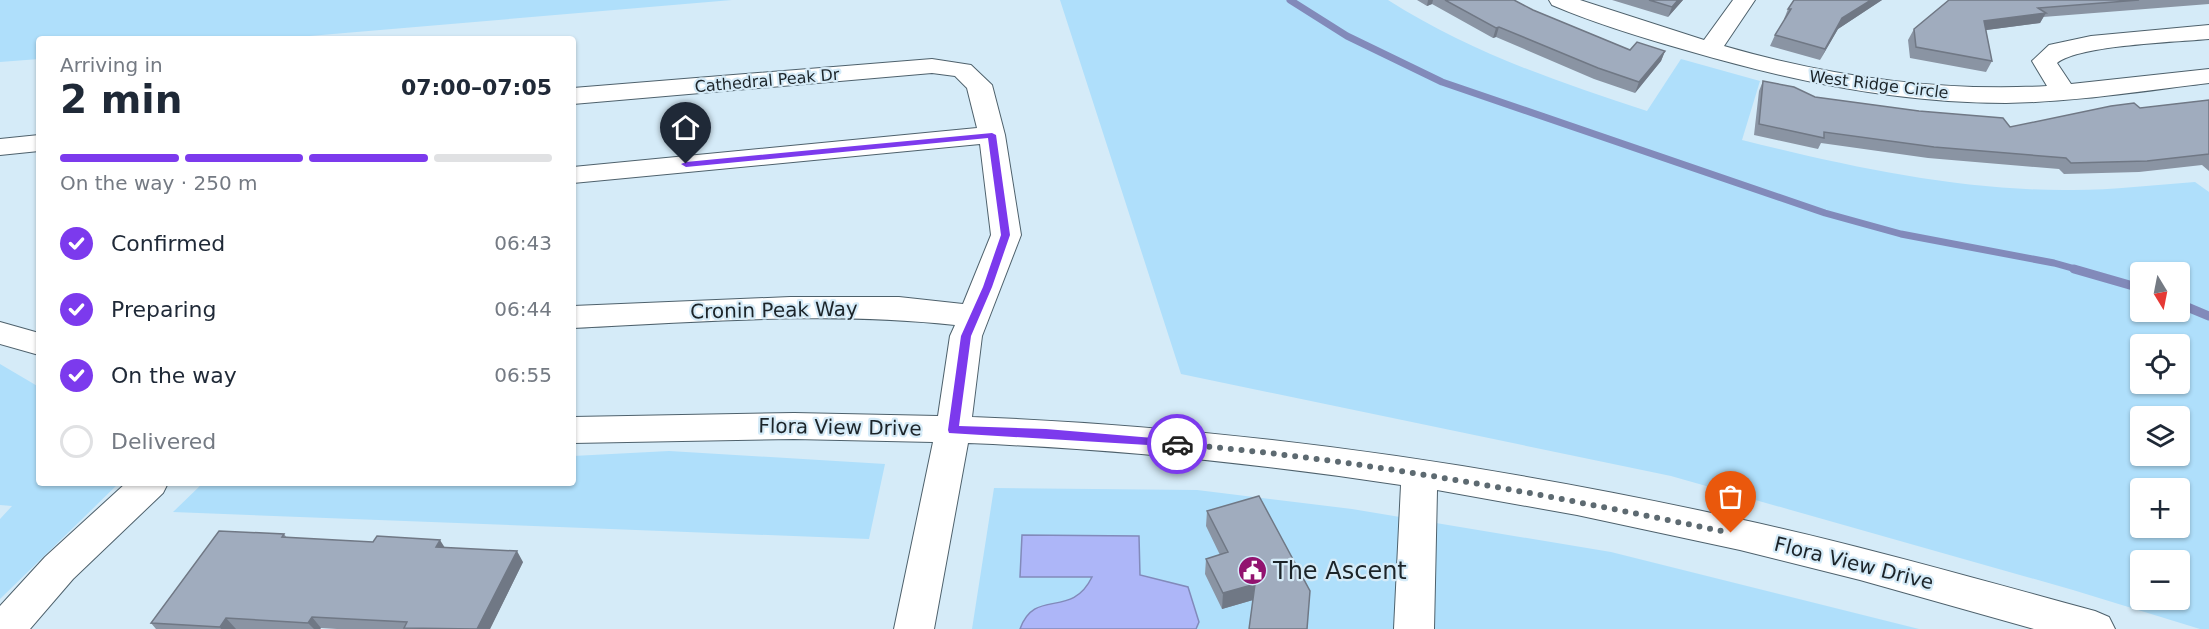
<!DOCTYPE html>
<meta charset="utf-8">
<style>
:root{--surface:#fff;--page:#f2f2f3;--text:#1f2937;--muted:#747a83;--line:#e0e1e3;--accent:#7c3aed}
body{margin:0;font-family:"DejaVu Sans",sans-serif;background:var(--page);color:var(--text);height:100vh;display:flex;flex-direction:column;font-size:22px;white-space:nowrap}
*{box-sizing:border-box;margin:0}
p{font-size:20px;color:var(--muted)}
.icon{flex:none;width:33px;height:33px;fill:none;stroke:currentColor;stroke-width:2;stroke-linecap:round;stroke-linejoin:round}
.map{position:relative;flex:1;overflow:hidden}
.sheet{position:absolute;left:36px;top:36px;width:540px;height:450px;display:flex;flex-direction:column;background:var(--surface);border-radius:6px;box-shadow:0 2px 4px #0004}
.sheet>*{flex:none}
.needle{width:39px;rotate:170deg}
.fabs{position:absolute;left:2130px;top:262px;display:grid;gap:12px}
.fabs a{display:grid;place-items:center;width:60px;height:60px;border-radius:6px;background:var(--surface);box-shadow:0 2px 4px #0004;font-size:30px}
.pin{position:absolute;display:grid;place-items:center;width:51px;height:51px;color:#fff;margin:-62px -26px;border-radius:50% 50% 50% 0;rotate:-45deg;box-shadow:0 0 6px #0007}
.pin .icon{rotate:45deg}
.courier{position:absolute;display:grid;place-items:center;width:60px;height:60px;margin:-30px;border:4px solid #7c3aed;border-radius:50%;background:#fff;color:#222;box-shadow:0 2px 8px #0007}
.headline em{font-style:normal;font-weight:700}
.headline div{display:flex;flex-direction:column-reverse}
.headline{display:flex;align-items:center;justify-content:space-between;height:102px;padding:0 24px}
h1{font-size:39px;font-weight:700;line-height:45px}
.bar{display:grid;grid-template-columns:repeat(4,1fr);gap:9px 6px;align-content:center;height:72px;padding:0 24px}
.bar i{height:8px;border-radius:4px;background:var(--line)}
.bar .active{background:var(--accent)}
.bar p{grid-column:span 4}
ol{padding:0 24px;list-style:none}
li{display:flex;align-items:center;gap:18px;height:66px}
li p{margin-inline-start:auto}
li .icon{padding:6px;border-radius:50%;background:var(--accent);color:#fff;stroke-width:4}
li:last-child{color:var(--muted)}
li i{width:33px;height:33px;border:3px solid var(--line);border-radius:50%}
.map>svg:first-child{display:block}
.green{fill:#afdffb;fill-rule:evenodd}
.water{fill:#adb6f8;stroke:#828aba;stroke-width:1.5}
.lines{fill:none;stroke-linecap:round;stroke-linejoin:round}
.stream-far1{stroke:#828aba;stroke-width:7}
.stream{stroke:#828aba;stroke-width:9}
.street-casing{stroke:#4e616c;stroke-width:2}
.street{fill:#fff;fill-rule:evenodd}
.wall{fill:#8a94a3}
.shaded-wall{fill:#707885}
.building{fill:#a0acbe;stroke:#707885;stroke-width:1.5}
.route{fill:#7c3aed}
.done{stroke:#5d6a71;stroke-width:6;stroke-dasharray:0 10.8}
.labels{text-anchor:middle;stroke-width:4.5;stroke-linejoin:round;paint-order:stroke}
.far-street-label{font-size:16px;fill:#1c2429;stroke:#d5ebf8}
.street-label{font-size:20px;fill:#1c2429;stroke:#d5ebf8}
.near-poi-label{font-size:24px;fill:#1c2429;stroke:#d5ebf8;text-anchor:start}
</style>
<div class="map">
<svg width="2209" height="629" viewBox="0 0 2209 629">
<rect width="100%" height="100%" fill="#d5ebf8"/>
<path class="green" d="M0,0h732l-458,39h-235v20l-39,3z
M1060,0h328c80,51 169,82 259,111l34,-52 79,22 -18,59c104,26 213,50 321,50 44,1 88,-5 132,-8l14,10v437h-9l-127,-39 -402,-114 -490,-102zM2140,273h40v39h-40zM2140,345h40v39h-40zM2140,417h40v39h-40zM2140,489h40v39h-40zM2140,561h40v39h-40z
M0,364l39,23v96h80l-119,116v-80l12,-13 -12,-1z
M669,451l216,13 -16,75 -696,-27 30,-29h370v-27z
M994,488l203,2 155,19 259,43 308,77h-947z"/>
<path class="water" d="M1022,535l117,1 1,39 48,12 11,35 -3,7h-176c15,-42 51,-9 72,-52h-72z"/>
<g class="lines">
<path class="stream-far1" d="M1290,0l57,36 95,46 383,131 76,21 153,29 25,7"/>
<path class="stream" d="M2074,269l66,19
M2180,304l29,12"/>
<defs>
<path id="street" d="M1549,0h31l124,40 29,-40h22l-31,46c104,30 214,46 323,40l-15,-25 17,-16 42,-9 118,-11v14c-33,3 -129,6 -152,24l14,21 138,-15v14c-67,8 -135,19 -203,20 -108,0 -214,-22 -317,-52 -46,-13 -92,-27 -137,-46z
M932,59l39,6 21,20 13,50 16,100 -39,101 -10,81c258,10 515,46 767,102 120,26 238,60 356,92l14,6 6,12h-81l-174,-49 -120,-30 -163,-35 -140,-25 -3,139h-40l7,-144c-144,-22 -288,-36 -433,-42l-34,186h-40l39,-187 -139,-3 -221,4v-26l221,-4 144,3 12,-80 5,-11c-127,-14 -255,-3 -382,3v-22l217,-9h109l64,7 28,-69 -11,-91 -407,39v-16l404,-39 -10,-40 -12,-12 -23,-3 -359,31v-16z
M39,135v16l-39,4v-16z
M0,322l39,11v22l-39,-11z
M126,483h42l-5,10 -90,86 -43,50h-30v-23l45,-49z"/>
</defs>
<use href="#street" class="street-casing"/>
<use href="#street" class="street"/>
</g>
<path class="wall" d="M1417,0h97l19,10 97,40 35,1 -4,10 -26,32 -41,-14 -98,-42 -3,1 -61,-34 -5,2z
M1612,0h71l-15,17z
M1794,0h88l-44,29 -18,31 -50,-14 5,-11 10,-16h-1l4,-10z
M1949,0h260v4l-166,13 -3,6 -54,7 6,31 -6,11 -76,-14 -2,-18 6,-11z
M1763,81l52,16 195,30 130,-19 69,-8v71l-7,-6 -63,7 -75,2 -5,-5 -131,-11 -107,-15 -3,6 -64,-14 5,-44z
M1207,511l46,89 -31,9 -17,-35 1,-15 14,-4 -14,-29z
M284,534l3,4 157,9 79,15 -33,67h-153l-16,-1 -1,1h-164l-5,-6z"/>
<path class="shaded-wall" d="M1428,0h5l-1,4 -5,2z
M1678,0h5l-15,17 4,-10z
M1871,0h11l-44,29 -18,31 22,-42z
M2046,13l-6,10 -61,8 5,-10z
M1499,27l-3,10 -3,1 3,-10z
M1665,51l-4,10 -26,32 4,-11z
M440,540l7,11 -11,-4z
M517,551l6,11 -33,67h-13z
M1255,584l-2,16 -31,9 1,-16z
M312,617l9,11 -1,1h-6l-6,-6z
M226,618l10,11h-15l-1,-2z"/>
<path class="building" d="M1445,0h69l19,10 97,40 7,-8 28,9 -26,31 -41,-14 -99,-41 -3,1z
M1649,0h29l-6,7z
M1794,0h77l-29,18 -17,31 -50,-14 16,-26h-3z
M1949,0h190l-101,8 8,5 -62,8 8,40 -76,-14 -2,-18z
M1763,81l31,6 21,10 104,14 84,7 7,9 101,-21 23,-3 6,5 69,-8v54l-62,7 -76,2 -5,-5 -132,-11 -110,-15v6l-65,-14z
M1259,496l51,95 -3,38h-58l6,-45 -32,9 -17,-34 22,-7 -21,-41z
M219,531l65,3 -2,3 91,5 4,-6 63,4 -4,7 81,4 -40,78 -73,-1 3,-6 -95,-5 -4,6 -82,-5 -6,9 -69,-4z"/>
<path class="route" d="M992,133l4,2 14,100 -18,52 -21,49 -12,90 87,3 131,11 4,1v6l-232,-14 -1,-3 13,-94 22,-49 18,-52 -13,-97 -302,29 -5,-3 5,-2z"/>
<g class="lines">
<path class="done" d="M1177,444c186,15 371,51 554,89"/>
</g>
<defs>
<symbol id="civic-disc" viewBox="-11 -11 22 22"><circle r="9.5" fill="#92136f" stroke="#d5ebf8"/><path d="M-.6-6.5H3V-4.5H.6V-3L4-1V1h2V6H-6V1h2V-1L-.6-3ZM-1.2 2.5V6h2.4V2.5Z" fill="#fff"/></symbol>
</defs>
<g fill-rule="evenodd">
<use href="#civic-disc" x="1236" y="554" width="33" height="33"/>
</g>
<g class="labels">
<g class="far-street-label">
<text transform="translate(767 80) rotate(-5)" y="6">Cathedral Peak Dr</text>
<text transform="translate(1879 84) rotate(7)" y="6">West Ridge Circle</text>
</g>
<g class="street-label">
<text transform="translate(774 310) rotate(-1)" y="7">Cronin Peak Way</text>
<text transform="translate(840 427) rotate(1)" y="7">Flora View Drive</text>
<text transform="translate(1854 563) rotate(14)" y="7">Flora View Drive</text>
</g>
<g class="near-poi-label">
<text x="1273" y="579">The Ascent</text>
</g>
</g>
</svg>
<div class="fabs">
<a><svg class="needle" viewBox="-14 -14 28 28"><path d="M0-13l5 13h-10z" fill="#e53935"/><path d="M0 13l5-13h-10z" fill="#747a83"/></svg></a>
<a><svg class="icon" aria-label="locate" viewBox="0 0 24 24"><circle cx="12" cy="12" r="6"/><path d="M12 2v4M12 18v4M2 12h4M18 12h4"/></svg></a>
<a><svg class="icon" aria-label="layers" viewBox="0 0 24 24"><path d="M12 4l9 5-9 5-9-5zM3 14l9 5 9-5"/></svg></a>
<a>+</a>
<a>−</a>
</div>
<div class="pin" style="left:1731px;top:533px;background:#ea580c"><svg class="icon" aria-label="bag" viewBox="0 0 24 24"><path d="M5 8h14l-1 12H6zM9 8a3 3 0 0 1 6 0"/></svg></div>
<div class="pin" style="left:686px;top:164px;background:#1f2937"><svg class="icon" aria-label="home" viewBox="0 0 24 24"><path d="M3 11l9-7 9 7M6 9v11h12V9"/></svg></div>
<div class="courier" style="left:1177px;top:444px"><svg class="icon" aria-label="car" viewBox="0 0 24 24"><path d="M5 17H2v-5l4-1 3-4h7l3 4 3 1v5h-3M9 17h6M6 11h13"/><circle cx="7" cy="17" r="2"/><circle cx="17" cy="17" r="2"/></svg></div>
<section class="sheet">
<div class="headline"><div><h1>2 min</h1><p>Arriving in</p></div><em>07:00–07:05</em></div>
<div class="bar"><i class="active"></i><i class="active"></i><i class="active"></i><i></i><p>On the way · 250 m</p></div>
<ol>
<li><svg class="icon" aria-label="check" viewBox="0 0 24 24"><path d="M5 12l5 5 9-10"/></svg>Confirmed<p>06:43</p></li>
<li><svg class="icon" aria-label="check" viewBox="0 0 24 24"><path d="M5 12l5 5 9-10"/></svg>Preparing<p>06:44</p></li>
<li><svg class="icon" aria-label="check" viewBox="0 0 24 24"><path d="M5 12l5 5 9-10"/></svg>On the way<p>06:55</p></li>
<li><i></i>Delivered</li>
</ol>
</section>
</div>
